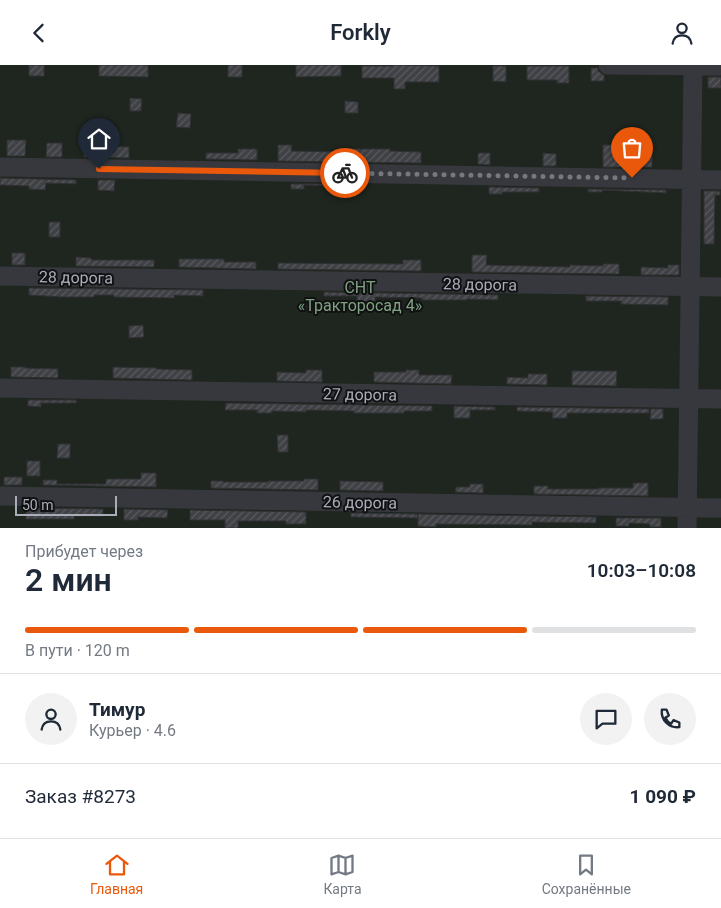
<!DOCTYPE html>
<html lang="ru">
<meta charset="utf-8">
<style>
:root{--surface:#fff;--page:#f2f2f3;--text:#1f2937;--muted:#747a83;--line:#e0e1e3;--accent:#ea580c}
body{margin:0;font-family:Roboto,sans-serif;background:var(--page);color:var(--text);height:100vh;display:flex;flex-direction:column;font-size:19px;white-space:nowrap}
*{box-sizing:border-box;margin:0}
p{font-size:16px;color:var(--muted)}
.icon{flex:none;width:28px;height:28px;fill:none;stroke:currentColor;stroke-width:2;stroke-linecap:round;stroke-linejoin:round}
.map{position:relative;height:463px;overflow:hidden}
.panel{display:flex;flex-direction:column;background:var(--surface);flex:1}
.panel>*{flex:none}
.scale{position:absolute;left:15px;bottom:12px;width:102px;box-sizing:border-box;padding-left:5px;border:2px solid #a8adb8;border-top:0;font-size:14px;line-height:18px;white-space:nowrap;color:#a8adb8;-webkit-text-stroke:4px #111113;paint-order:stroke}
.pin{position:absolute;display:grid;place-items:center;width:42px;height:42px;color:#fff;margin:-51px -21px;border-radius:50% 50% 50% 0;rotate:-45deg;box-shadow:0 0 5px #0007}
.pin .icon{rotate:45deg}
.courier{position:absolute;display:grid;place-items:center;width:50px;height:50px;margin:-25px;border:4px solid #ea580c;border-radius:50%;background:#fff;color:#222;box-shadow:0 1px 6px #0007}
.summary em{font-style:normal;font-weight:600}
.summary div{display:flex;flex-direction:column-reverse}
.summary{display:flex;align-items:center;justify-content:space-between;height:85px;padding:0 25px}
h1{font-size:32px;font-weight:600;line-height:38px}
.bar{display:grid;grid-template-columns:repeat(4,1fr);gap:8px 5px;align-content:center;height:60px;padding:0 25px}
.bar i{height:6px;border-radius:4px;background:var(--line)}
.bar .active{background:var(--accent)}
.bar p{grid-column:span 4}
.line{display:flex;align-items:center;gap:12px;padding:0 25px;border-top:1px solid var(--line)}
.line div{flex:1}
.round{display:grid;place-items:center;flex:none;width:52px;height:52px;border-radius:26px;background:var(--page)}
header{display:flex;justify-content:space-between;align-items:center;height:65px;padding:0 25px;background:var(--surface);font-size:22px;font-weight:600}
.tab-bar{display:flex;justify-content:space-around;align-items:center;height:70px;border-top:1px solid var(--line);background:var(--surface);font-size:14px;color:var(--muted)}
.tab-bar a{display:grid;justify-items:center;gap:2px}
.tab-bar .active{color:var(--accent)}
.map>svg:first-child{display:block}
.garden{fill:#1e261f}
.building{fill:url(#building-hatch);stroke:#303034}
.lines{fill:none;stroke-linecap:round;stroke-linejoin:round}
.minor{stroke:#37383d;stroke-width:19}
.done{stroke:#757880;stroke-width:5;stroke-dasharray:0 9}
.route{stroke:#ea580c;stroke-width:6}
.labels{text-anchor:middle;stroke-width:4;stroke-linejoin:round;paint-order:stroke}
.street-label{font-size:16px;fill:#a8adb8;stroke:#111113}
.park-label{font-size:16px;fill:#7fa381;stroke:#111113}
</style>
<header><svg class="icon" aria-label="back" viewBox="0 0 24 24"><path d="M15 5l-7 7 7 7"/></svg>Forkly<svg class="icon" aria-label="person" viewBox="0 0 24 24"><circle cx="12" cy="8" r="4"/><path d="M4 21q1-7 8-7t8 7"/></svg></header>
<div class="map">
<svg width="721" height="463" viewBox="0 0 721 463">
<defs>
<pattern id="building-hatch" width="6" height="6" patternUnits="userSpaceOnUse" patternTransform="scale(1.25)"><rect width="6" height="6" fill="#404145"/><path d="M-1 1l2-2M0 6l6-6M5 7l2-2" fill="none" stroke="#595a5e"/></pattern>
</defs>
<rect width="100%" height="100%" fill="#161618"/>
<path class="garden" d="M0,0h721v463h-721z"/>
<path class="building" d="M29,0h15v11h-15z
M99,0h49v12l-49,-1z
M228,0h14v12h-14z
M296,0h45v11l-45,1z
M393,0l46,1v16h-34v7h-11v-11h-32v-12h31z
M493,1h13v16l-13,-1z
M527,1h42v17h-12v-3h-30z
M591,3h7v3l6,4v6h-13z
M708,12h13v11h-13z
M130,33l12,1 -1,12h-11z
M345,36l13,1v11h-13z
M178,48l13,1 -1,14 -14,-1z
M7,75h19l-1,16h-18z
M47,78h15v14h-16z
M84,78l12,1v2l33,1v11l-45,-1z
M278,80h14l-1,6 50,1v-3h49v2l31,1v11l-143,-2z
M603,80h16v7h33v15h-49z
M238,84h19v11l-51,-1v-6h32z
M478,88h12v12l-12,-1z
M543,88l13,1v12h-13z
M0,113l76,2v4l-30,-1 -1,7 -16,-1v-3l-29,-1z
M98,115h17l-1,11 -16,-1z
M291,119h48v2l-35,-1v4h-13z
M489,122l50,1v4h-37v2h-13z
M588,124l78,1v3l-64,-3v2h-14z
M704,126h16v4h-5l-1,49h-10z
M49,157h11v15h-11z
M12,188h13v12h-13z
M472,190h15l-1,10 84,2v-2l33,1v-2h16v10l-147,-2z
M76,192l15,1v2h63v7l-78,-1z
M179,194h45v3h32v7l-77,-2z
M403,195h18v11l-143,-2v-6l125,1z
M668,200h11v10h-38v-8l27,1z
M29,223l174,2v6l-29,-1v3l-60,-1v-2h-20v2h-33l-32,-2z
M324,227l174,3v5l-31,-1v1h-45v-2l-47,-1v5l-18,-1v-5h-33z
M586,231l82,1v8l-47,-1v-3h-35z
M143,260l1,12 -15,1v-12z
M11,302h14v1l33,1v9l-47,-1z
M113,302l44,1v1l35,1v10l-79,-2z
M306,305h16v12l-45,-1v-9l29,1z
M406,305h13v5h33l-1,9 -77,-2v-10h32z
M572,306h45l-1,15 -44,-1z
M528,309h19v11l-40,-1v-7l21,1z
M28,335h48v3h-35v4l-13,-1z
M226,338l206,3v5h-28v2h-50v-2l-48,-1v2l-34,-1v2h-15v-3h-32z
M454,341l41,1v3h-25v8h-16z
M517,342l132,2v4h-82v5h-15l1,-6 -36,-1z
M651,344h12v10h-13z
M277,370h11v17h-10z
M58,379h12v14h-13z
M27,396h13v15h-13z
M141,408h15v14l-113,-2v-5h14v4h49v-5h35z
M4,412h18v8h-18z
M304,414h14v11l-107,-2v-7h12v1h45v-1h36z
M340,416l43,1v9l-43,-1z
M633,418h15v13l-114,-2v-8h14v3h50v-1h35z
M470,419h13v9l-28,-1 1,-5h14z
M26,443l77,1v7h-29v3h-48z
M124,444l44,1 -1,8 -29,-1v3h-14z
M190,445l116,2v12h-20v-3h-48v7h-13v-8h-35z
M351,448l67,1v4l-67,-1z
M418,449l178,3v6l-64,-1v3l-96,-1v3l-18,-1z
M616,453h45v9h-11v-3l-21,-1v3h-13z"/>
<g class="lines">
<path class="minor" d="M608,0l113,1
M0,102l721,13
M0,211l721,11
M0,323l721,11
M0,431l721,12
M687,463l6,-463"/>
</g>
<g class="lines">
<path class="done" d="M345,108l287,5"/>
<path class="route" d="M99,104l246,4"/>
</g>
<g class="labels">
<g class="street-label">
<text transform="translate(76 212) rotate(1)" y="6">28 дорога</text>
<text transform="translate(480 219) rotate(1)" y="6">28 дорога</text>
<text transform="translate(360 329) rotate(1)" y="6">27 дорога</text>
<text transform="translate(360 437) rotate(1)" y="6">26 дорога</text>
</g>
<g class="park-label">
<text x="360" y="228">СНТ<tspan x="360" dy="18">«Тракторосад 4»</tspan></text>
</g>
</g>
</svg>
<div class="scale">50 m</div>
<div class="pin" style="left:632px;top:113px;background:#ea580c"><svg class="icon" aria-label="bag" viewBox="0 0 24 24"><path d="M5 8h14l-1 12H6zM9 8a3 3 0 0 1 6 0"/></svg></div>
<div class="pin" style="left:99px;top:104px;background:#1f2937"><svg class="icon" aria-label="home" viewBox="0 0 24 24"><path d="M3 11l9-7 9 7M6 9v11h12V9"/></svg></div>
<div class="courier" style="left:345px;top:108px"><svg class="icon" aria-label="bike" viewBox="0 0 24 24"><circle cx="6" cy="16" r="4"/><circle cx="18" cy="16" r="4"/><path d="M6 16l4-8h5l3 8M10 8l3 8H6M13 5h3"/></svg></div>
</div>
<section class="panel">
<div class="summary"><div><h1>2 мин</h1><p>Прибудет через</p></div><em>10:03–10:08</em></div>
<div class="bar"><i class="active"></i><i class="active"></i><i class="active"></i><i></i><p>В пути · 120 m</p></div>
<div class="line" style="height:90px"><a class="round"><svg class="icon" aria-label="person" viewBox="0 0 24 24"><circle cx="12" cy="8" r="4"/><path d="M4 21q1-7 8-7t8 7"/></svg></a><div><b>Тимур</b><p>Курьер · 4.6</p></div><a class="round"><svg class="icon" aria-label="chat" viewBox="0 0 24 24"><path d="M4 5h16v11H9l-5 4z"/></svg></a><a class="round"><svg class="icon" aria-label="phone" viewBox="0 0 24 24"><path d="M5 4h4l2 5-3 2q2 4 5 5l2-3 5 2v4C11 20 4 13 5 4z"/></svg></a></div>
<div class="line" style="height:65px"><div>Заказ #8273</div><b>1 090 ₽</b></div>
</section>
<nav class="tab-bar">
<a class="active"><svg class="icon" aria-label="home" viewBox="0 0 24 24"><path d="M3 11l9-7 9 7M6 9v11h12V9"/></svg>Главная</a>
<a><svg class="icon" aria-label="map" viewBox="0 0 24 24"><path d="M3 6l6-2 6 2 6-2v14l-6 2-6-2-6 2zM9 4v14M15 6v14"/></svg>Карта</a>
<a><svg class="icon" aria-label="saved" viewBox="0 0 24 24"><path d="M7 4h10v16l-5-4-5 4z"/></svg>Сохранённые</a>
</nav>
